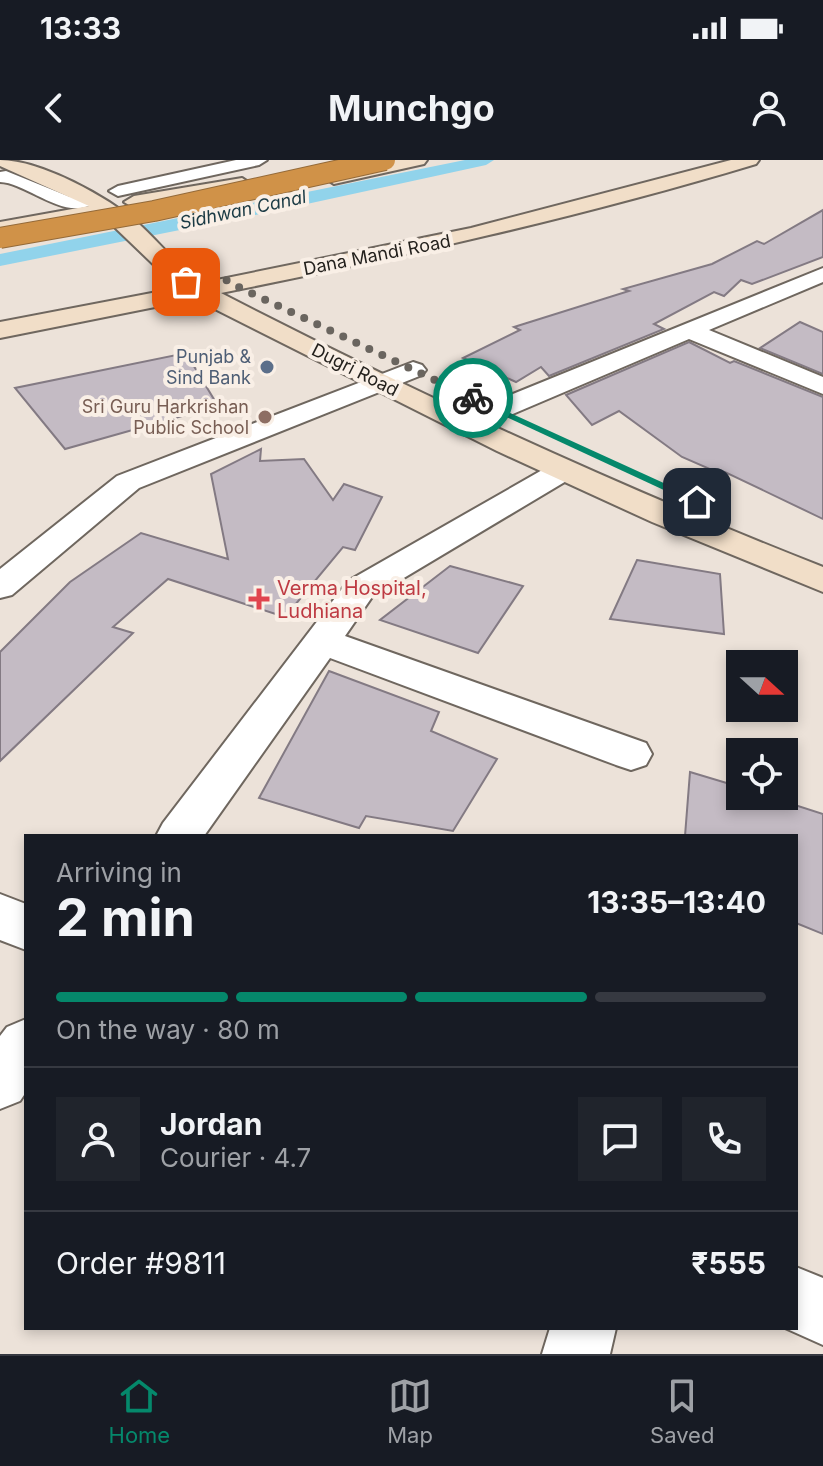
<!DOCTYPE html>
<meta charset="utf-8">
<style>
:root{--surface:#171b24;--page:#20242c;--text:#f1f3f6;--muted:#9ea1a6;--line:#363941;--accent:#05886b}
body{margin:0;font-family:Inter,sans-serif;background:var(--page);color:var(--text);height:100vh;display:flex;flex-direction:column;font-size:30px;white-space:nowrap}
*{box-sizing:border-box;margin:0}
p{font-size:26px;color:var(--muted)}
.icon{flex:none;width:44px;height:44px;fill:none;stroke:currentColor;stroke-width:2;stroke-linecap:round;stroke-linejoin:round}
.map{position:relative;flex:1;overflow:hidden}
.details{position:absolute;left:24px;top:674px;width:774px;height:496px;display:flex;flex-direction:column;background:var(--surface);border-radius:0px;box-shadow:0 4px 12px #0003}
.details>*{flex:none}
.needle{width:52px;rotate:111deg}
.tools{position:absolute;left:726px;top:490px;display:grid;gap:16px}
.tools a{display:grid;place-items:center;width:72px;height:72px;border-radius:0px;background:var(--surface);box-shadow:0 4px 12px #0003;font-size:40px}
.pin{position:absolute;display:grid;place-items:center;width:68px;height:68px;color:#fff;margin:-34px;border-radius:16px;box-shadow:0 4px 12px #0006}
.courier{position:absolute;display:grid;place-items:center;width:80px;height:80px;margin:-40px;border:6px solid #05886b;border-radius:50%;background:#fff;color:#222;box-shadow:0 2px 10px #0007}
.summary em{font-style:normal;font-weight:700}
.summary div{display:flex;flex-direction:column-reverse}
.summary{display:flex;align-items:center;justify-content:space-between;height:136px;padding:0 32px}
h1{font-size:52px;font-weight:700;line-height:60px}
.bar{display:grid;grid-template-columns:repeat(4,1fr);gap:12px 8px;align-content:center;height:96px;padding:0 32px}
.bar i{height:10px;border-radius:6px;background:var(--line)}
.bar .on{background:var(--accent)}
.bar p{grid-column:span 4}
.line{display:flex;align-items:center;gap:20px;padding:0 32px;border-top:2px solid var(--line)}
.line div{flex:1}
.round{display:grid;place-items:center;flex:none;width:84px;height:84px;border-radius:0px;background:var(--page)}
.status{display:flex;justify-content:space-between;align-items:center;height:56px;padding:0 40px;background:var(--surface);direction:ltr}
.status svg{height:22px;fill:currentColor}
header{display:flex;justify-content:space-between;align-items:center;height:104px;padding:0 32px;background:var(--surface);font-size:36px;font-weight:700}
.tabs{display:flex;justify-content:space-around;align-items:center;height:112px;border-top:2px solid var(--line);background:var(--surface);font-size:22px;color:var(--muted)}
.tabs a{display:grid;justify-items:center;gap:4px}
.tabs .on{color:var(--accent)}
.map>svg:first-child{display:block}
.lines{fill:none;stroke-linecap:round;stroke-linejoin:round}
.canal{fill:#91d3eb;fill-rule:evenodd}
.building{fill:#c4bbc4;stroke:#837a83;stroke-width:2}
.street-casing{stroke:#6f675f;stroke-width:4}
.secondary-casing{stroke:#6f675f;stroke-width:4}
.street{fill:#fff;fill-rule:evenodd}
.secondary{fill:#f1dec8;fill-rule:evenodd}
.highway-bridge-casing{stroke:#946a39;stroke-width:22;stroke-linecap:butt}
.highway-bridge{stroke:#d09248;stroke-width:20}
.route{fill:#05886b}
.done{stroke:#6a655f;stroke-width:8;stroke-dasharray:0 14.4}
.service-dot{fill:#5c6f8a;stroke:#f9efe6;stroke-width:3}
.education-dot{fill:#8d6e63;stroke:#f9efe6;stroke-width:3}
.health-dot{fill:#e0444e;stroke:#f9efe6;stroke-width:3}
.labels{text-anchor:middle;stroke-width:8;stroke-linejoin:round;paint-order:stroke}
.far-water-label{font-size:18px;font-style:italic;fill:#1a3a44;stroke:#f9efe6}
.far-street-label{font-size:18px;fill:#24211d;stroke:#f9efe6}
.far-service-label{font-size:18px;fill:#4e5e75;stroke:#f9efe6;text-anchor:end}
.far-education-label{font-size:18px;fill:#785e54;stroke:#f9efe6;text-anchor:end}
.health-label{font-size:20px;fill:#be3a42;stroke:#f9efe6;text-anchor:start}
</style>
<div class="status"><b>13:33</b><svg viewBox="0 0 49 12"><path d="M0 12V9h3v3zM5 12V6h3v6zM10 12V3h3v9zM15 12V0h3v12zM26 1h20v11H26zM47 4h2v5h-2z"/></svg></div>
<header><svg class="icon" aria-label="back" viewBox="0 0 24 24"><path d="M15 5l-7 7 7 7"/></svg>Munchgo<svg class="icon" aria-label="person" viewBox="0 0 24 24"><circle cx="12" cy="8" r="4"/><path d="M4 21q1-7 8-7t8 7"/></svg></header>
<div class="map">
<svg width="823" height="1194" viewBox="0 0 823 1194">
<rect width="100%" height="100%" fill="#ece2d9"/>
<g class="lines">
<path class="canal" d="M465,0h29l-8,5 -216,47 -270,54v-12z"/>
</g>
<path class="building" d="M823,50v47l-71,27 -11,-4 -17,16 -10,-4 -60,32 10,5 -115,47 -8,-9 -25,15 -53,-24 57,-28 -6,-3 115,-36 -6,-2 89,-25 45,-23 7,3z
M800,162l23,10v42l-63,-26z
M689,182l41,21 4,-2 89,36v122l-98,-47 -4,2 -39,-17 -63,-46 -27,14 -26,-30z
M186,193l32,53 -153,43 -50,-61z
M261,289l-1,12 44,-2 29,41 11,-16 38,13 -27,53 -12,-3 -58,70 -117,-38 -55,48 20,6 -133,128v-109l70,-70 71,-49 87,26 -17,-85z
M637,400l83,14 4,60 -114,-15z
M450,406l73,20 -45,67 -98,-33z
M329,511l110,41 -8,19 66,28 -44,72 -87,-15 -7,12 -100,-30z
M690,612l50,15v9h27l56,18v120l-27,-11v-87h-111z"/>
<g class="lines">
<defs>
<path id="street" d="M236,0h31l-8,5 -141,31 -9,-5 9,-5z
M6,11l64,26 21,-5 9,6c-30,30 -70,-15 -100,-16v-10z
M823,108v14l-114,48 114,47v17l-134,-55 -181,77 -10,2 -10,-2 -4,-6 4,-6z
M413,202l9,3 4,5 -4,5 -283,113 -127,107 -12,3v-29l117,-93z
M562,302l11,3 4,6 -4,6 -201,120 -27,39 301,107 6,11 -6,11 -15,5 -15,-5 -286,-107 -126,178h-48l7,-13 185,-242 203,-116z
M0,734l26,10v46l-26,-10z
M26,859v73l-6,9 -20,8v-73l7,-9z
M796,1107l27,11v67l-38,-17h11z
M550,1168h66l-6,26h-68z"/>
<path id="secondary" d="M0,0c41,0 108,37 139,64 21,19 39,43 63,59l269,-55 260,-68h28l-3,4c-176,53 -355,93 -535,129 196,101 396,193 602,274v25l-171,-70 -155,-71 -302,-152 -195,39v-16l178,-34 -75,-72 -103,18v-12l89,-16 -89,-40z
M393,0h34l-3,4 -90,20 -9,-6 3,-4z
M242,18l9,6 -2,4 -115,20 -10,-6 10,-6z"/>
</defs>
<use href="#street" class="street-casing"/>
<use href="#secondary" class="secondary-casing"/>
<use href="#street" class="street"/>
<use href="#secondary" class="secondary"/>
<defs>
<path id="highway-bridge" d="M0,78l154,-27 231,-51"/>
</defs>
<use href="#highway-bridge" class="highway-bridge-casing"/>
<use href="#highway-bridge" class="highway-bridge"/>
</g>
<path class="route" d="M473,236l228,104 1,2 -8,2 -224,-104z"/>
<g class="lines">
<path class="done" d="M186,122l34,-7 10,8 243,115"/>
</g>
<circle class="service-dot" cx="267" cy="207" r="8"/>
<circle class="education-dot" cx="265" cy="257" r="8"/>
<path class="health-dot" d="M255 427h8v8h8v8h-8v8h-8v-8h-8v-8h8z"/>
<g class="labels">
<g class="far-water-label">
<text transform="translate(243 50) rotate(-12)" y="6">Sidhwan Canal</text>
</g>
<g class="far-street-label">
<text transform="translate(377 95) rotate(-11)" y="6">Dana Mandi Road</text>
<text transform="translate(355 210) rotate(27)" y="6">Dugri Road</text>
</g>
<g class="far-service-label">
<text x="251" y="203">Punjab &amp;<tspan x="251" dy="21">Sind Bank</tspan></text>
</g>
<g class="far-education-label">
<text x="249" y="253">Sri Guru Harkrishan<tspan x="249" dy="21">Public School</tspan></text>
</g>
<g class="health-label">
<text x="277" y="435">Verma Hospital,<tspan x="277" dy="23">Ludhiana</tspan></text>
</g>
</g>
</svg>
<div class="tools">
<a><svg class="needle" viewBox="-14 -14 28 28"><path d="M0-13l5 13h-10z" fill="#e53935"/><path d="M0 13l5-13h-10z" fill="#9ea1a6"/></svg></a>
<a><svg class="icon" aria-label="locate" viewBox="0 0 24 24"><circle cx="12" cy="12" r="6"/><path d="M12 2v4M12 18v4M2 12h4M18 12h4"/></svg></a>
</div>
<div class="pin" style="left:186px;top:122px;background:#ea580c"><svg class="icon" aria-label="bag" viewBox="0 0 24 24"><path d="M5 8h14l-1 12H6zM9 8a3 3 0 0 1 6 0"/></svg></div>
<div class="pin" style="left:697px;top:342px;background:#1f2937"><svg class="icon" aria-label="home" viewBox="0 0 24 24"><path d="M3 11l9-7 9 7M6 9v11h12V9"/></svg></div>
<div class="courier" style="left:473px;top:238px"><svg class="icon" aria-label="bike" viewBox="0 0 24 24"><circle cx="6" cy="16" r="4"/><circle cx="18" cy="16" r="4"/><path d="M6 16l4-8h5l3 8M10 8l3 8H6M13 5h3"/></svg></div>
<section class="details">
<div class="summary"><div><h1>2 min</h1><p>Arriving in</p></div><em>13:35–13:40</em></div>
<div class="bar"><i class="on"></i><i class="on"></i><i class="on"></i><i></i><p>On the way · 80 m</p></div>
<div class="line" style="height:144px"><a class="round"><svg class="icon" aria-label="person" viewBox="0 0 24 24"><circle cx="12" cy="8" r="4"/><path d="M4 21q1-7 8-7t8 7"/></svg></a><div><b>Jordan</b><p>Courier · 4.7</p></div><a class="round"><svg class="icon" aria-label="chat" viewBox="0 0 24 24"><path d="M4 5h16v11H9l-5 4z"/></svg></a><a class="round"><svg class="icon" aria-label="phone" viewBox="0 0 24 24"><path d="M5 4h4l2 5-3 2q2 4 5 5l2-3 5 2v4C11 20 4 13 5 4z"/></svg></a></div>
<div class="line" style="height:104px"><div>Order #9811</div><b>₹555</b></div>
</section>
</div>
<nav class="tabs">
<a class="on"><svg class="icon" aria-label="home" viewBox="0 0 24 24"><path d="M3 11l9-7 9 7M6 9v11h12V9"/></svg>Home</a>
<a><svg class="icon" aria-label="map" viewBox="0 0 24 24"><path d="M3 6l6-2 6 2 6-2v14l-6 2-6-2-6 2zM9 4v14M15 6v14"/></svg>Map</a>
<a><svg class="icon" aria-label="saved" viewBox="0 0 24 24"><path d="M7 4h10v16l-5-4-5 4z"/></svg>Saved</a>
</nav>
